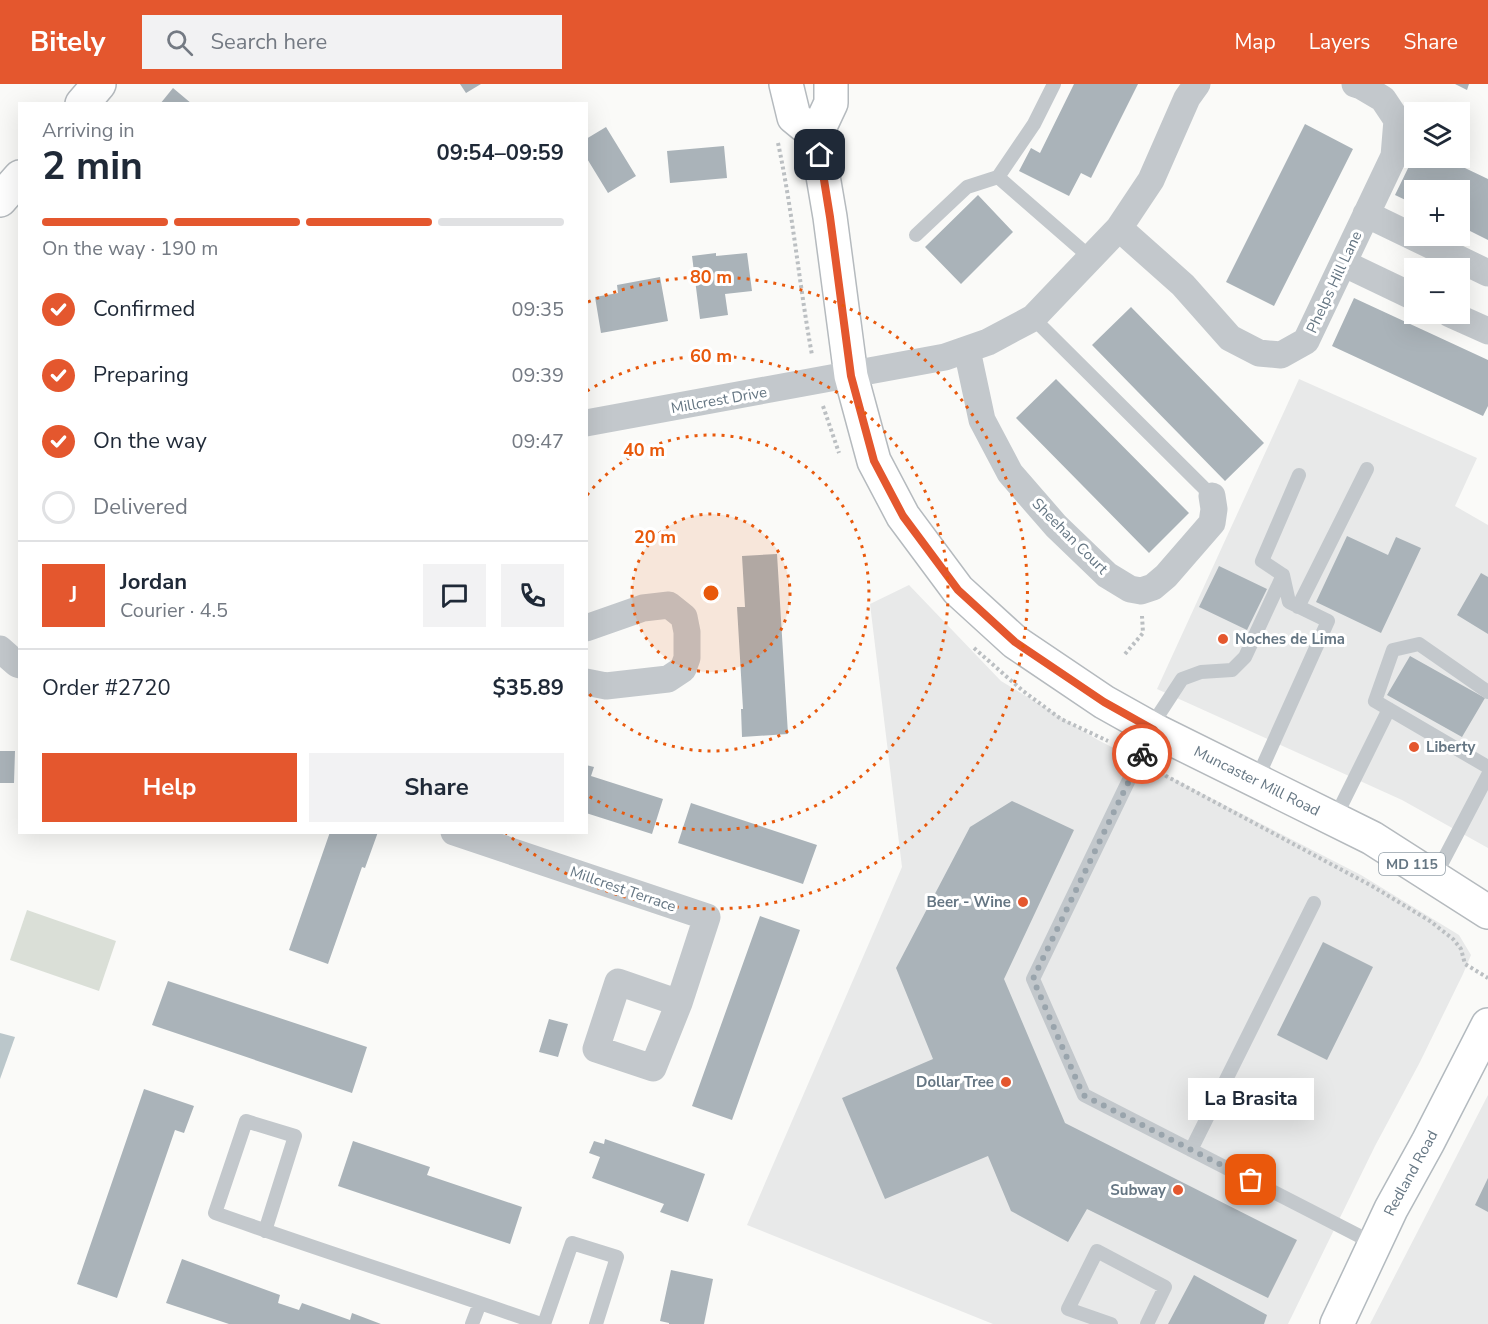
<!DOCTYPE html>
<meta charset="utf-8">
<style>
:root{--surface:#fff;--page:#f2f2f3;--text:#1f2937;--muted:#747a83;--line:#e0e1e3;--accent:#e4572e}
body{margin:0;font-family:"Nunito Sans",sans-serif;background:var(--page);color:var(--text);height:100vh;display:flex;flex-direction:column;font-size:22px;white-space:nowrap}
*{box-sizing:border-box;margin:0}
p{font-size:20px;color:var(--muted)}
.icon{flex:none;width:33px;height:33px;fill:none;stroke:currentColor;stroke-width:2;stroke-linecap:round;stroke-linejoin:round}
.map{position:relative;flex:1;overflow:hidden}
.details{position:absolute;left:18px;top:18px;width:570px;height:732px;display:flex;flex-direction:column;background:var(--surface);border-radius:0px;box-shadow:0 6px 24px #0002}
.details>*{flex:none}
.controls{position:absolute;left:1404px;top:18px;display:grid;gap:12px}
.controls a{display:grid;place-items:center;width:66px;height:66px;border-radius:0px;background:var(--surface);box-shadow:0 6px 24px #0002;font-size:30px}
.pin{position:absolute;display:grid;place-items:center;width:51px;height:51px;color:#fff;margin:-26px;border-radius:12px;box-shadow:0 3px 9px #0006}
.courier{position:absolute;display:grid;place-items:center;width:60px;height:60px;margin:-30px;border:4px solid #e4572e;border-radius:50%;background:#fff;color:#222;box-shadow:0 2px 8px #0007}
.bubble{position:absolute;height:42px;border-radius:0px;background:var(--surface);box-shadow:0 6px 24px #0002;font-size:20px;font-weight:700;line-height:42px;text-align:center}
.summary em{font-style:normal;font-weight:700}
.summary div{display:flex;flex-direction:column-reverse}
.summary{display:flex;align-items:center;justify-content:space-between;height:102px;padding:0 24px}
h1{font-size:39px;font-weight:700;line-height:45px}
.bar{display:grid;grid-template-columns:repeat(4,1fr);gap:9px 6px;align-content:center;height:72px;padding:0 24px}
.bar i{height:8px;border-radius:4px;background:var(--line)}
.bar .selected{background:var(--accent)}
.bar p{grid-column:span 4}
.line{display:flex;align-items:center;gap:15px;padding:0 24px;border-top:2px solid var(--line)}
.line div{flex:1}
.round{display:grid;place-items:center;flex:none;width:63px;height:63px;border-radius:0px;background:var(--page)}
ol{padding:0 24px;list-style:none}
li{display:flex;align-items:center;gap:18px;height:66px}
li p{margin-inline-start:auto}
li .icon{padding:6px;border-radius:50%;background:var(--accent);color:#fff;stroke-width:4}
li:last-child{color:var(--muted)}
li i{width:33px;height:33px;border:3px solid var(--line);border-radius:50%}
.button{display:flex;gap:12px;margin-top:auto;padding:12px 24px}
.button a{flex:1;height:69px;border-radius:0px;background:var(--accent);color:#fff;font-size:24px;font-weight:700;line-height:69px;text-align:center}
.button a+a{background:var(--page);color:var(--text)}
header{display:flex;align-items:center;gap:36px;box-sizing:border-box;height:84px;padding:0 30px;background:var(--accent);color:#fff}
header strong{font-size:28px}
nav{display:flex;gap:33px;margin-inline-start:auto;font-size:21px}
.search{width:420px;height:54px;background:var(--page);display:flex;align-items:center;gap:15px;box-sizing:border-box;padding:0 21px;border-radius:0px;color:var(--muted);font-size:22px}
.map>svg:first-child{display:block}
.built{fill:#e8e9e9}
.green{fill:#dadfd7}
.water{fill:#bbc7cb}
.building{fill:#aab3b9}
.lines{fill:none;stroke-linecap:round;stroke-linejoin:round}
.secondary-casing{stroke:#b3babf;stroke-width:36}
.primary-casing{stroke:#b5babe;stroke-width:36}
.path{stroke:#bbbfc2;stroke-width:4;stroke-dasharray:3 3;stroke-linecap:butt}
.lane{stroke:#c3c8cc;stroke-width:14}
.street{stroke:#c3c8cc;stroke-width:27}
.secondary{stroke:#fff;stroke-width:33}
.primary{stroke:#fff;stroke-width:33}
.done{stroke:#99a4ac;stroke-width:6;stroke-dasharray:0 10.8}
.route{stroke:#e4572e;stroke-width:8}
.ring{fill:none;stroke:#e8590c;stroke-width:3;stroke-dasharray:3 6}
.poi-dot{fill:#e4572e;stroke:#fff;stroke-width:2}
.labels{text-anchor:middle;stroke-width:6;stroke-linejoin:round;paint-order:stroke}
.shield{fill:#fff;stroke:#939fa8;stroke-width:1.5}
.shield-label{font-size:14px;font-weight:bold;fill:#657683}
.street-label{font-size:15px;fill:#657683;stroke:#fff}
.poi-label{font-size:15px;font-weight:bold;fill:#657683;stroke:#fff;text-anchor:end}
.centre{fill:#e8590c;stroke:#fff;stroke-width:3}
.ring-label{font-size:18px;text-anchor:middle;font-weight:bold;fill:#e8590c;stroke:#fff;stroke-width:6;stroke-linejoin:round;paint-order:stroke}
</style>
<header>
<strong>Bitely</strong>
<div class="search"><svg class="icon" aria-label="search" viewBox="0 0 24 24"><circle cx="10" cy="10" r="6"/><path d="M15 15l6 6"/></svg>Search here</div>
<nav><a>Map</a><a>Layers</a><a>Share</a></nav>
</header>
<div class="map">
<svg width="1488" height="1240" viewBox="0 0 1488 1240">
<rect width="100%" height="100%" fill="#fafaf8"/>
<path class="built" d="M1299,295l178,79 -22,48 33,19v323l-86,-48 -245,-111z
M909,501l92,96 97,59 263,135 98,60 12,20 -8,19 -43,88 -45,84 -87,178h-295l-246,-99 155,-358 -32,-263z
M1488,1011v229h-118z"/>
<path class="green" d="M27,826l89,31 -17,50 -89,-31z"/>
<path class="water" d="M0,949l15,4 -15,42z"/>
<path class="building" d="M460,0h21l-15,9z
M1074,0h64l-47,94 -10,-5 -12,23 -50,-25 12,-23 9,5z
M1455,0h14l-2,6z
M173,4l19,16h-32z
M1305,40l48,25 -79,157 -48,-24z
M606,43l30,49 -28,17 -22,-36v-18z
M724,62l3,32 -57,5 -3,-32z
M1413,74h31l44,21v61l-28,-14v-36h-46v14l-19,-9z
M978,111l35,37 -52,52 -36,-37z
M716,169v3l31,-3 5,38 -27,3 3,21 -28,4 -8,-63z
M660,193l8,44 -67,12 -6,-36 23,-4 -1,-8z
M1354,214l134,62v46l-5,10 -151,-70z
M1131,223l133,136 -39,38 -133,-136z
M1056,295l133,134 -40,40 -133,-135z
M1347,452l41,19 8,-18 25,11 -40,85 -65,-31z
M777,470l11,180 -46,3 -1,-28h2l-6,-102h8l-3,-51z
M1219,482l48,23 -20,41 -48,-23z
M1481,489l7,4v57l-31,-19z
M1410,572l75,42 -23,39 -75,-42z
M0,667h15l-1,32h-14z
M586,681l8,2 -3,9 72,23 -11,35 -66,-21z
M1012,717l62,29 -70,149 61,144 232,117 -29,58 -181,-89 -19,33 -57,-31 -23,-55 -103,43 -43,-101 91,-39 -37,-91 74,-141z
M691,719l126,42 -14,39 -125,-41z
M330,748h48l-13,36 -3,-1 -34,97 -39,-14z
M760,832l40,14 -68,190 -40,-14z
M1323,858l50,25 -46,93 -50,-25z
M168,897l199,66 -15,46 -200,-68z
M549,935l19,5 -10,33 -19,-5z
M144,1005l50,17 -10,27 -9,-3 -58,168 -40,-14z
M605,1055l100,35 -17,48 -28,-10 4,-8 -72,-26 8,-21 -11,-4 5,-12 10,3z
M353,1057l77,26 -3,8 95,32 -12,37 -172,-58z
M1488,1094v34l-13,-7z
M182,1175l98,36 -2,8 21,7 3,-7 48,17 2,-7 29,11h-152l-63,-21z
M671,1186l42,9 -9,45h-35v-1l-9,-2z
M1194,1191l73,40 -3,9h-96z"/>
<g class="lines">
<defs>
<g id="secondary">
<path id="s1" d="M1337,1240l54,-115 37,-67 60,-117"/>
</g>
<g id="primary">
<path d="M786,0l8,33 22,18"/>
<path id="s2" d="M831,0v19l-15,32 14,82 21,159 23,85 29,55 55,74 57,52 89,60 50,28 218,108 116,74"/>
<path d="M82,20l17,-20"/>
<path d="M0,116l20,-23"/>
</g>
</defs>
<use href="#secondary" class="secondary-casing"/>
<use href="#primary" class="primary-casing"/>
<path class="path" d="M778,59c15,70 21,141 34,212
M823,322l16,47
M974,564l49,43 38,28 47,22
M1125,570l18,-21 -1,-17
M1156,684l10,8 206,110 58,35 23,18 8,10 4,15 23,14"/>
<path class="lane" d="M1054,0l-20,40 -36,53 93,81
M916,151l51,-48 31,-10
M1033,234l179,178
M1298,523l69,-138
M1488,608l-69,-48 -26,6 -18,51 113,66
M1150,644l32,-49 19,-7 31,-2 13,-13 38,-82 -21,-14 37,-86
M1153,646l-120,249 51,116 291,149
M1256,697l72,-160 -39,-19 -6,-27
M1334,736l55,-111
M1434,794l54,-103
M1191,1066l123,-247
M265,1147l30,-95 -49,-15 -31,92c108,38 217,73 326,111
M472,1240l8,-21
M544,1240l28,-81 45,14 -21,67
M1111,1240l-43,-15 29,-58 68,36 -18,37"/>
<path class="street" d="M1366,130l122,59
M1119,144l64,57 47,53 29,15 22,2 25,-14 88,-185 3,-36 -14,-21 -22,-13 -6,-2
M1343,179l71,34
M1450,230l38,17
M967,266l15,70 28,53 46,53 51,49 23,14 11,2 12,-4 13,-11 46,-53 2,-14 -2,-13
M586,339l359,-66 43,-15 45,-24 86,-90 32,-48 36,-82 10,-14
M586,544l57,-20 26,-3 15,12 3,15v26l-4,11 -15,10 -62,7 -20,-4
M0,565l17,15 3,1
M454,748l253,85 -28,86 -26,65 -57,-19 22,-67 61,21"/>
<use href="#secondary" class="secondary"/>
<use href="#primary" class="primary"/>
</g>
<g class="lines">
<path class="done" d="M1142,670l-109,225 50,116 168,85"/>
<path class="route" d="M820,71l10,62 21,159 23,85 29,55 55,74 57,52 89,60 50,28 -12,24"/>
</g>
<circle cx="711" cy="509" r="79" fill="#e8590c" fill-opacity=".12"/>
<g class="ring">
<circle cx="711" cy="509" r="79"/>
<path d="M587 411A158 158 0 1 1 587 607"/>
<path d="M587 307A237 237 0 1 1 587 711"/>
<path d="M588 218A316 316 0 1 1 506 749"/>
</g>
<g class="poi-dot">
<circle cx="1223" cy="555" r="6"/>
<circle cx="1414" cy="663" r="6"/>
<circle cx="1023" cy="818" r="6"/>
<circle cx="1006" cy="998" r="6"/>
<circle cx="1178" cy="1106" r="6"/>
</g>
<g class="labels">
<rect class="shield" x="1379" y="769" width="66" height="22" rx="4.5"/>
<g class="shield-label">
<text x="1412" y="785">MD 115</text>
</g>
<g class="street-label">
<text transform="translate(1334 198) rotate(-65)" y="5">Phelps Hill Lane</text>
<text transform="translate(719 316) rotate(-10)" y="5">Millcrest Drive</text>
<text transform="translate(1070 452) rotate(45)" y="5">Sheehan Court</text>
<text dy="5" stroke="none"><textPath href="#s2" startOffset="897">Muncaster Mill Road</textPath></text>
<text transform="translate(623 805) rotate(19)" y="5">Millcrest Terrace</text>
<text dy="5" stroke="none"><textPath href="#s1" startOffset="168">Redland Road</textPath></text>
</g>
<g class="poi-label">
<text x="1235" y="560" text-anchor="start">Noches de Lima</text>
<text x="1426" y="668" text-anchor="start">Liberty</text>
<text x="1011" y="823">Beer - Wine</text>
<text x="994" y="1003">Dollar Tree</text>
<text x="1166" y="1111">Subway</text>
</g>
</g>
<circle cx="711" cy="509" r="9" class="centre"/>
<g class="ring-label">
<text x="711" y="199">80 m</text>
<text x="711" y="278">60 m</text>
<text x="644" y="372">40 m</text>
<text x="655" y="459">20 m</text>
</g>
</svg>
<div class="controls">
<a><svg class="icon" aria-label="layers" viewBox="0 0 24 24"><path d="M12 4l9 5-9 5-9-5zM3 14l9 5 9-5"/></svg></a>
<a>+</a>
<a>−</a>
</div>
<div class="pin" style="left:1251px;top:1096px;background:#ea580c"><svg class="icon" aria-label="bag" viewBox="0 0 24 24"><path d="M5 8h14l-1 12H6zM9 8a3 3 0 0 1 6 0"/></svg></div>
<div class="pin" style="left:820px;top:71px;background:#1f2937"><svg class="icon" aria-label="home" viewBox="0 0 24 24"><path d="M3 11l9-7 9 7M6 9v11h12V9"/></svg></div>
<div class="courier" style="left:1142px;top:670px"><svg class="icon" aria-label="bike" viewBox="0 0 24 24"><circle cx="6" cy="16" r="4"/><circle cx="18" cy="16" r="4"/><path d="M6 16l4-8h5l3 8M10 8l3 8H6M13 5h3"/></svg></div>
<div class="bubble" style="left:1188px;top:994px;width:126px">La Brasita</div>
<section class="details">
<div class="summary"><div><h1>2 min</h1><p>Arriving in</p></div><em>09:54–09:59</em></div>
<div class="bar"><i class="selected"></i><i class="selected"></i><i class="selected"></i><i></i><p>On the way · 190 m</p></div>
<ol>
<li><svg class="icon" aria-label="check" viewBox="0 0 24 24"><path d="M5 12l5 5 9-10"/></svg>Confirmed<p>09:35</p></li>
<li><svg class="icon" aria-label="check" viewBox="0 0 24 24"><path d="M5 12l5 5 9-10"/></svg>Preparing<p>09:39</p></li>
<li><svg class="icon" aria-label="check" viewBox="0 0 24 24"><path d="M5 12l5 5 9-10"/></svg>On the way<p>09:47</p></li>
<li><i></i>Delivered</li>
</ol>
<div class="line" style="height:108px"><b class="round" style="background:var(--accent);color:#fff">J</b><div><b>Jordan</b><p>Courier · 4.5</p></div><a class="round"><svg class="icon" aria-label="chat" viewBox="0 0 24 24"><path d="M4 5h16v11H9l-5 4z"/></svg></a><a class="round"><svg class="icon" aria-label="phone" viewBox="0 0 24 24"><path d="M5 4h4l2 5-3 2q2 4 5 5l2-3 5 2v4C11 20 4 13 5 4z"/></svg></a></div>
<div class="line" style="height:78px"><div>Order #2720</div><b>$35.89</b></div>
<div class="button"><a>Help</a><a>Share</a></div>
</section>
</div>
